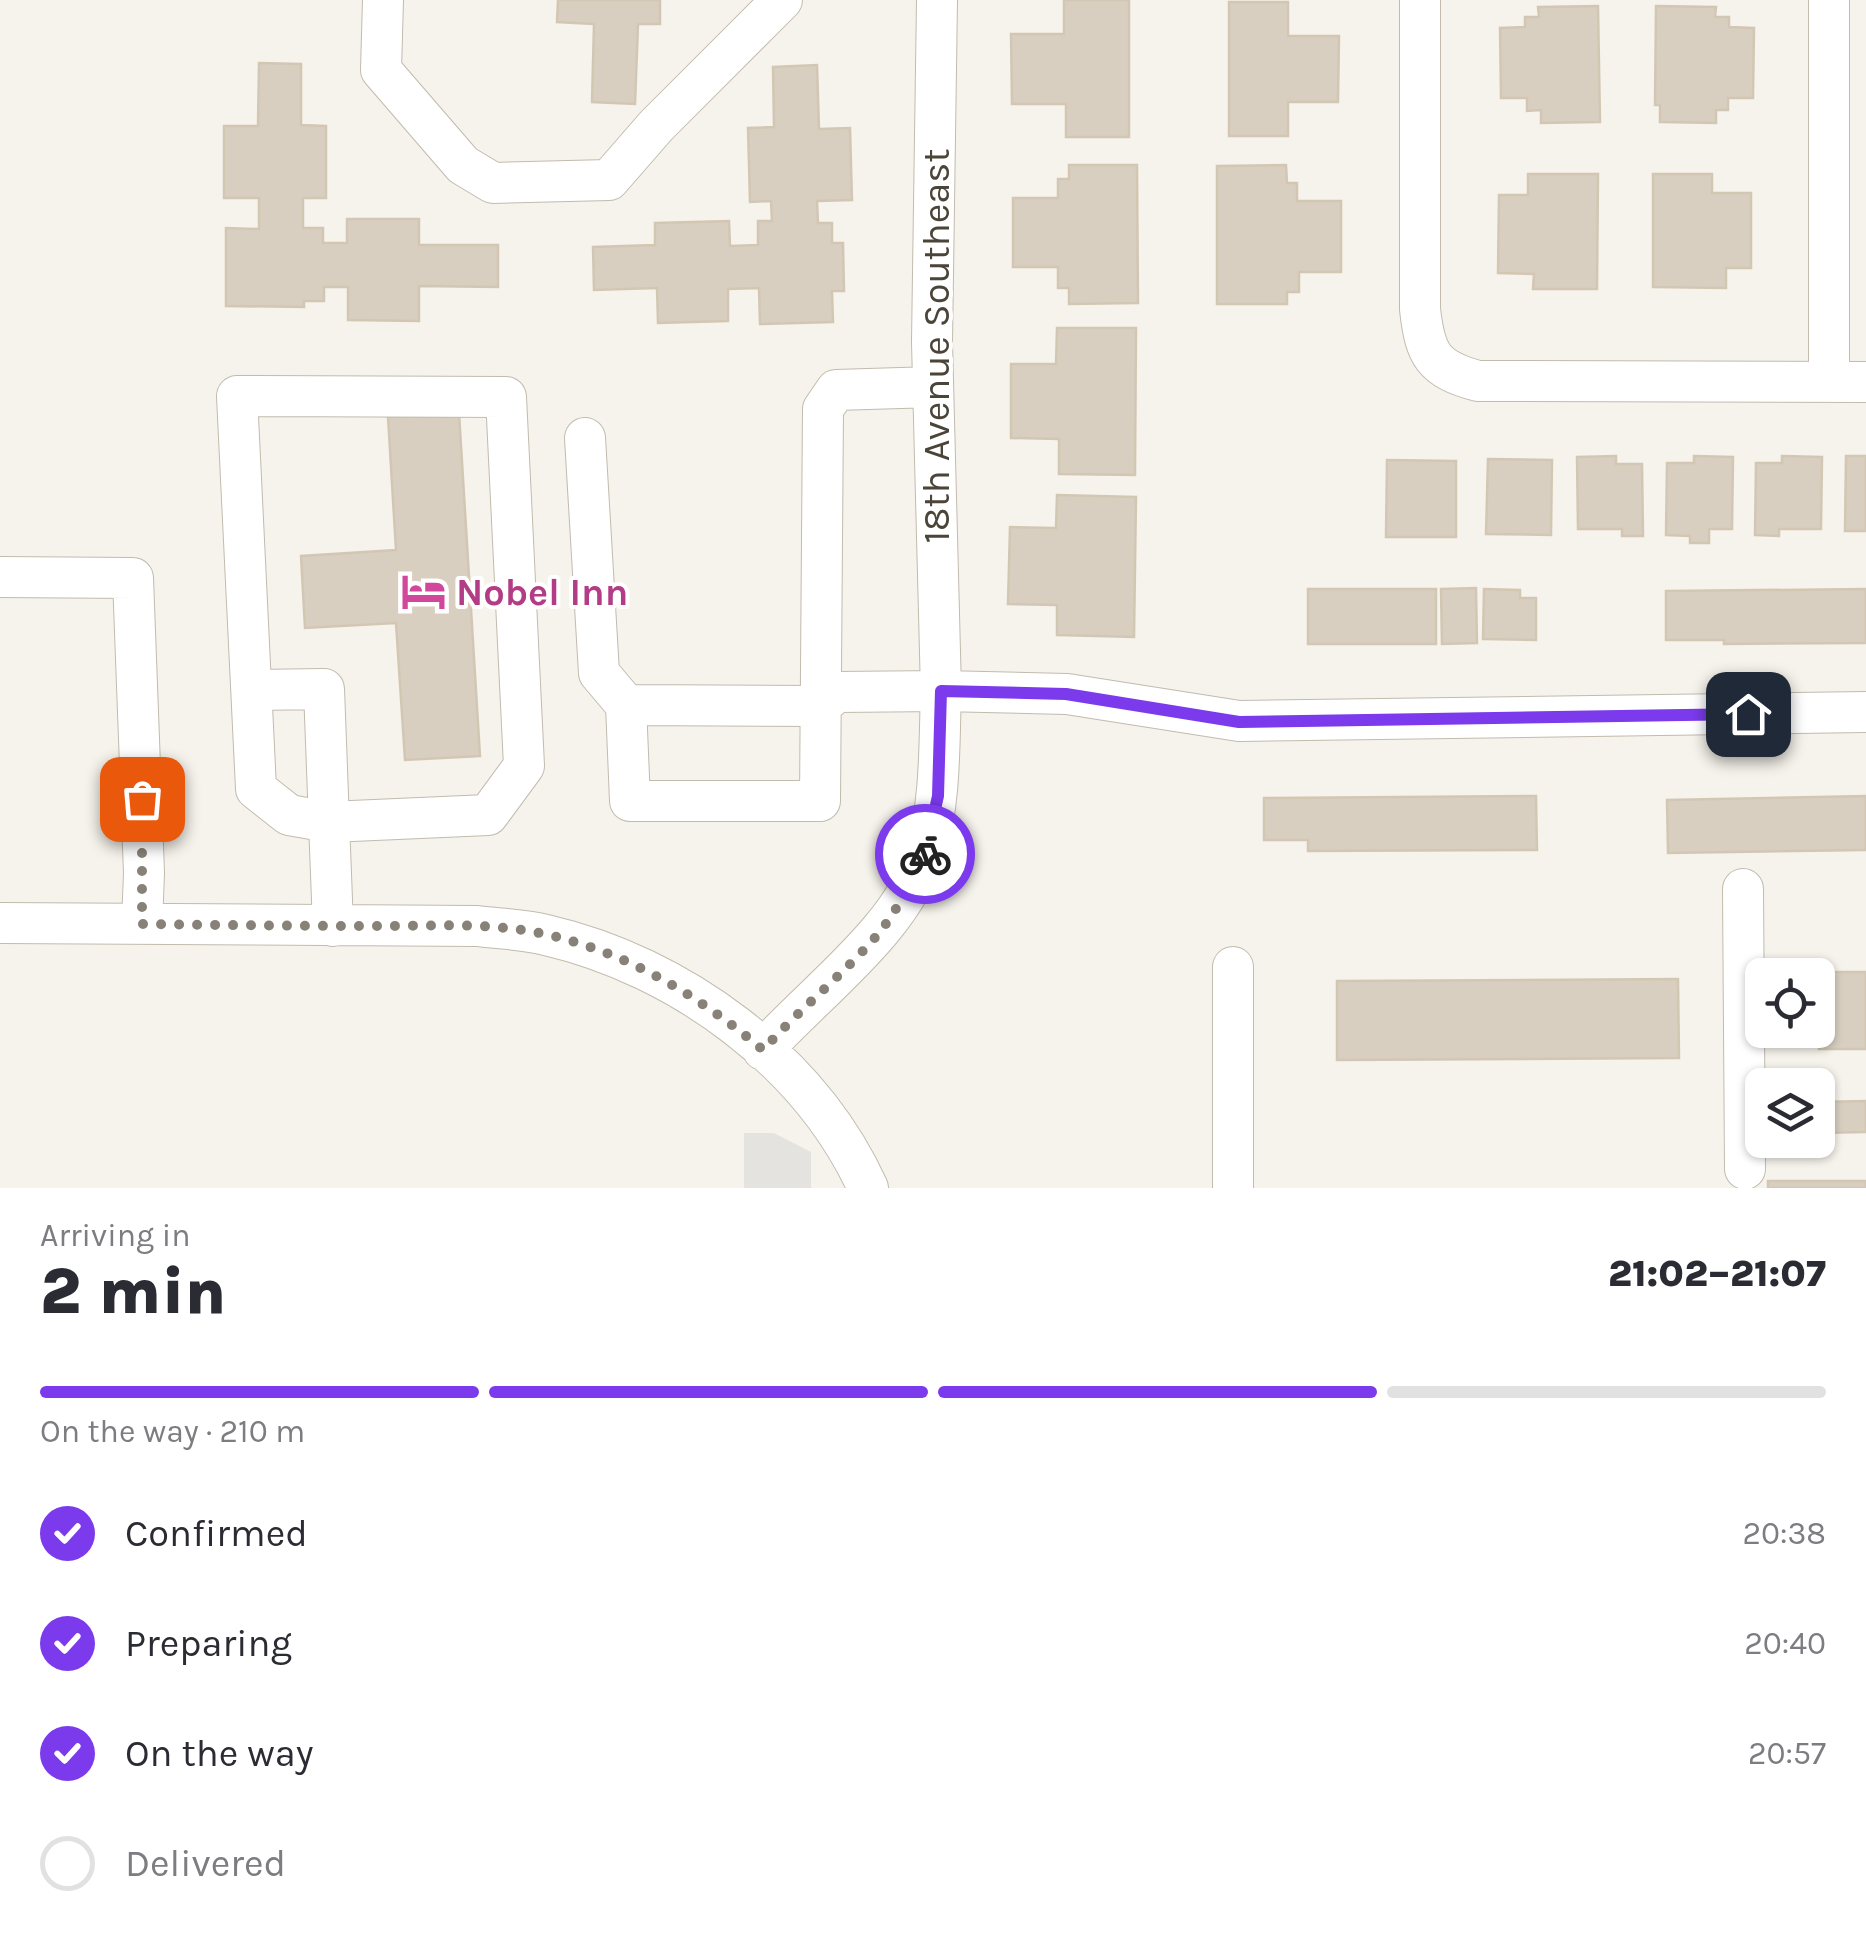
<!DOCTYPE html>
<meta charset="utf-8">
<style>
:root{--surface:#fff;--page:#f7f7f7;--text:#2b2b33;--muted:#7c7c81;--line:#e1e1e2;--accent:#7c3aed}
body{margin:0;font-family:Karla,sans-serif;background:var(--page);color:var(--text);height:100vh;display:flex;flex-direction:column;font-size:38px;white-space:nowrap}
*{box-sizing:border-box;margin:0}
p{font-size:32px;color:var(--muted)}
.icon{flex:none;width:55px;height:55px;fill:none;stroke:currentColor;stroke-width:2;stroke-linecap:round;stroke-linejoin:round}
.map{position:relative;height:1188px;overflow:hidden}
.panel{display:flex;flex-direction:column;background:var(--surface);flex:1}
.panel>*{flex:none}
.controls{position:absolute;left:1745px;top:958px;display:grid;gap:20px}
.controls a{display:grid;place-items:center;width:90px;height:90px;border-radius:15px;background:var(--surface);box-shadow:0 2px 8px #0004;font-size:50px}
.pin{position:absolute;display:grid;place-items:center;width:85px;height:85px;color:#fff;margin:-42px;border-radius:20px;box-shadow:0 5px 15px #0006}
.courier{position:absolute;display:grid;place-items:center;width:100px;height:100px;margin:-50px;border:8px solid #7c3aed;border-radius:50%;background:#fff;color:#222;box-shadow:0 2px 12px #0007}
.head em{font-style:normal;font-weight:800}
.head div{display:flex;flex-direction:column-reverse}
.head{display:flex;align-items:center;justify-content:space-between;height:170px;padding:0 40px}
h1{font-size:65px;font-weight:800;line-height:75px}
.bar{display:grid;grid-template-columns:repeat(4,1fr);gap:15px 10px;align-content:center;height:120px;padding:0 40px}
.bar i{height:12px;border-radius:8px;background:var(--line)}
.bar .on{background:var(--accent)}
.bar p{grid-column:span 4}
ol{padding:0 40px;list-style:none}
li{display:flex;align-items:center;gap:30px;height:110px}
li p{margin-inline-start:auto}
li .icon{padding:10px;border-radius:50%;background:var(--accent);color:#fff;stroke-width:4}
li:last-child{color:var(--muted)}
li i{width:55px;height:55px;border:5px solid var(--line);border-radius:50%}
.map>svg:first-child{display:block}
.parking{fill:#e5e3e0}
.building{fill:#d8cfc1;stroke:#d3c7b4;stroke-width:2.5}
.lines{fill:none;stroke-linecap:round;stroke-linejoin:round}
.minor-casing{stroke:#c2bbae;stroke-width:42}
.minor{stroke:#fff;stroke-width:40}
.done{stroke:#878178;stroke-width:10;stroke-dasharray:0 18}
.route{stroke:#7c3aed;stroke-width:12}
.labels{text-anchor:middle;stroke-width:8;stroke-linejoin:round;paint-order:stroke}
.street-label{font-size:38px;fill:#4b4439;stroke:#fff}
.hotel-label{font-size:38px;font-weight:bold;fill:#b23c85;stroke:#fff;text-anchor:start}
</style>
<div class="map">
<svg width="1866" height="1188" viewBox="0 0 1866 1188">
<rect width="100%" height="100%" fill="#f6f3ec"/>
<path class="parking" d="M744,1133h30l37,19v36h-67z"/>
<path class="building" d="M558,0h102v24h-22l-3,80 -43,-2 2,-78 -37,-2z
M1064,0h65v137h-63v-33h-54l-1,-70h53z
M1229,2h59v34h51l-1,66h-50v34h-59z
M1598,6l2,116 -59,1v-13l-14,1v-13h-26l-1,-70 25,-1v-10h14l-1,-10z
M1656,6l60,1 -1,10h14v10l25,1 -1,70h-25v12h-12v13l-56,-1v-17h-5z
M259,63l42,1v61l25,1v72h-23v30h20v15h24v-24h72v26h79v42l-79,-1v35l-71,-1v-33h-24v14h-20v6l-78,-1v-78l33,1v-31h-35v-72h34z
M817,65l2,64 31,-1 2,72 -35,1 1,22h14v20h11l1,48h-12l1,31 -73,2 -1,-36 -31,1v32l-70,2 -1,-35 -63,2 -1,-43 62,-2v-22l74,-2 1,25 28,-1v-24h14l-1,-20 -21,1 -2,-74 26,-1 -1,-60z
M1069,165h68l1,138 -69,1v-16h-11v-21h-45v-69h45v-19h11z
M1286,165l1,18h10v18h44v71h-42v20h-12v12h-70v-138z
M1528,174h70l-1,115h-64l1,-15 -36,-1 1,-78h29z
M1653,174h59v19h39v75h-25v20l-73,-1z
M1057,328h79l-1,147 -76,-1v-35l-48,-1v-74h45z
M459,413l21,343 -75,4 -9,-137 -91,5 -4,-72 95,-6 -8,-133z
M1616,456v8h26l1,72h-21v-7h-44l-1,-72z
M1694,456l39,1 -1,72h-23v14h-19v-7l-24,-1 1,-72h27z
M1782,456l40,1 -1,72h-42v7l-24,-1 1,-72h26z
M1846,456h20v75h-21z
M1488,459l64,1 -1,75 -65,-1z
M1387,460l69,1v76h-70z
M1057,495l79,2 -2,140 -77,-2v-30l-49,-1 2,-77 46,1z
M1476,588l1,55 -35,1 -1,-55z
M1308,589h128v55h-128z
M1484,589l36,1v8h16v42l-53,-1z
M1866,589v54l-142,1v-4h-58v-49z
M1536,796l1,54 -229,1v-11h-44v-42z
M1866,796v54l-198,3 -1,-53z
M1818,972h48v77h-47z
M1678,979l1,79 -342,2v-79z
M1866,1101v31l-48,1v-31z
M1768,1181h98v7h-98z"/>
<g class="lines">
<defs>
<path id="minor" d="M383,0l-2,70 82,95 30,18 116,-3 47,-54 126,-126
M937,0l-5,342 9,349 126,3 172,27 627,-9
M1420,0v309c5,46 13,60 58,72l388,1
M1829,382v-382
M585,438l14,235 27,32
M0,577l133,1 11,295 -2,51
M252,690l72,-1 5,133 -40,-7 -33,-26 -19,-393 269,1 18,369 -36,49 -159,7 4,104
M1743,889l2,280
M0,923l477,3c23,3 47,3 69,9 134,31 264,126 322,253
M763,1050c53,-59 141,-122 163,-199 15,-52 13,-106 15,-160l-104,1 -17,14 -194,-1 4,96h190l3,-392 13,-19 97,-3
M1233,1188v-221"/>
</defs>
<use href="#minor" class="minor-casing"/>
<use href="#minor" class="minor"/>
</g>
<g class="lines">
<path class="done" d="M142,799v125c79,1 157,2 236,2 55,0 112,-4 166,8 83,18 155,62 219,116 35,-39 77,-73 110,-110 23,-26 37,-56 52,-86"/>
<path class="route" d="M925,854l13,-58 3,-105 125,3 173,28 509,-8"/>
</g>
<defs>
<symbol id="hotel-bare" viewBox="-9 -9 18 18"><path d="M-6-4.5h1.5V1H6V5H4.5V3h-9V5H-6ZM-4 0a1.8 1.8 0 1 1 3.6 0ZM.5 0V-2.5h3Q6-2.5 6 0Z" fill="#d1479c" stroke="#fff" stroke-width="2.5" paint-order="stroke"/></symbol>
</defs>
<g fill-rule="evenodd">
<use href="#hotel-bare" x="392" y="560" width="63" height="63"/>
</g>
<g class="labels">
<g class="street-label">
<text transform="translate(936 346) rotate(-90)" y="13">18th Avenue Southeast</text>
</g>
<g class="hotel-label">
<text x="456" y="605">Nobel Inn</text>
</g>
</g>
</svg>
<div class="controls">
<a><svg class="icon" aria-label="locate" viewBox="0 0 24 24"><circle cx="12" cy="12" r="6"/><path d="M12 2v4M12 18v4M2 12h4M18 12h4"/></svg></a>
<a><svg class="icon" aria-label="layers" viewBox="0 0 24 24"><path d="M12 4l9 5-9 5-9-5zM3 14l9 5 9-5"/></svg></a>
</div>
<div class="pin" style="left:142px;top:799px;background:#ea580c"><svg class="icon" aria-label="bag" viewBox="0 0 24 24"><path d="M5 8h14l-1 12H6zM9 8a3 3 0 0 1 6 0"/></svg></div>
<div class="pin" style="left:1748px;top:714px;background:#1f2937"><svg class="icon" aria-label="home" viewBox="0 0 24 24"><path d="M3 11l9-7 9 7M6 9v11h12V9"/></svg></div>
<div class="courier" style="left:925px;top:854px"><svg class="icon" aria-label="bike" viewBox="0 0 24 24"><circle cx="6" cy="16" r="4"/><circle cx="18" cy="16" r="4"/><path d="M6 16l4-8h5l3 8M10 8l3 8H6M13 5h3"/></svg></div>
</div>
<section class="panel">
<div class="head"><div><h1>2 min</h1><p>Arriving in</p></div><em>21:02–21:07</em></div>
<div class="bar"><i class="on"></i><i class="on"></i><i class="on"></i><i></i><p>On the way · 210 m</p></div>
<ol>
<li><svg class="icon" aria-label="check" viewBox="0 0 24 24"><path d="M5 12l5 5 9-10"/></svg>Confirmed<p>20:38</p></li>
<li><svg class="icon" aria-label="check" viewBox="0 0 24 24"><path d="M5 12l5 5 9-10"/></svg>Preparing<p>20:40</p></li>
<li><svg class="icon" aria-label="check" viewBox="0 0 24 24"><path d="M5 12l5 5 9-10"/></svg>On the way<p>20:57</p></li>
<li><i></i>Delivered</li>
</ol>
</section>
